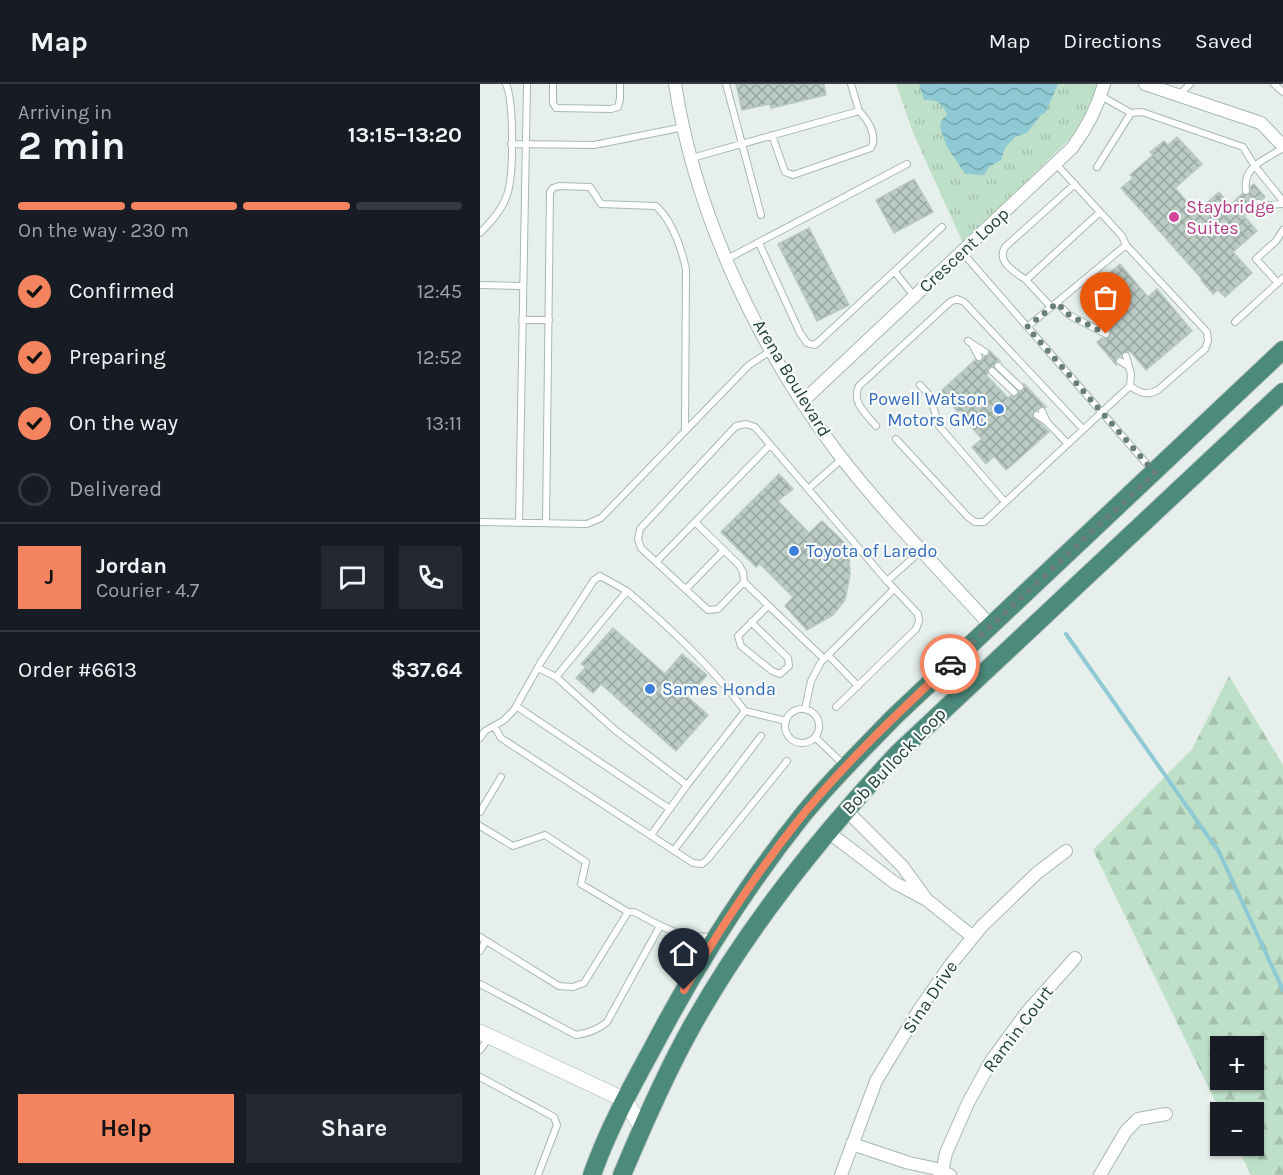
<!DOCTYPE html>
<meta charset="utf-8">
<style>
:root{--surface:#171b24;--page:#242831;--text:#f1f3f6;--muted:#9ea1a6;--line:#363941;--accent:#f4845f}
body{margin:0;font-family:Karla,sans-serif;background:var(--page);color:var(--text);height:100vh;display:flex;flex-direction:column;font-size:22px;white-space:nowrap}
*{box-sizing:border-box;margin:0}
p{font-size:20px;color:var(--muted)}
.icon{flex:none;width:33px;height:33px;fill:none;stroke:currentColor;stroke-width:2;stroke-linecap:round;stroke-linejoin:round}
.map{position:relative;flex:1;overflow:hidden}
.sheet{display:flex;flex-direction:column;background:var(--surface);width:480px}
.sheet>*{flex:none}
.fabs{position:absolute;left:730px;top:952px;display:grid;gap:12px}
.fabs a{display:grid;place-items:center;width:54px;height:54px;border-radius:0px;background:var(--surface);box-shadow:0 2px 4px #0004;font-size:30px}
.pin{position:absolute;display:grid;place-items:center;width:51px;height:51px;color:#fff;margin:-62px -26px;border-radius:50% 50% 50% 0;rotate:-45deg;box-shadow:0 0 6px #0007}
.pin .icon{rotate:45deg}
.courier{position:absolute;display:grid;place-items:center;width:60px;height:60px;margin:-30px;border:4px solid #f4845f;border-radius:50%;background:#fff;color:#222;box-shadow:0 2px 8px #0007}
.overview em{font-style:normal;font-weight:700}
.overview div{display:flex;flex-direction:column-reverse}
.overview{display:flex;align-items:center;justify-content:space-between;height:102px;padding:0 18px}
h1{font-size:39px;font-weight:700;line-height:45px}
.bar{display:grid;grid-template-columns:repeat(4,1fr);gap:9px 6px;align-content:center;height:72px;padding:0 18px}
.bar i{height:8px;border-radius:4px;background:var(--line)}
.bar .selected{background:var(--accent)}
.bar p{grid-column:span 4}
.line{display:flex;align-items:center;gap:15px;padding:0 18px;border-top:2px solid var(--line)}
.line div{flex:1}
.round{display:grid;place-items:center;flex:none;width:63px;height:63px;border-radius:0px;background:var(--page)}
ol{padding:0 18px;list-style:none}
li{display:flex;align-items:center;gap:18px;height:66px}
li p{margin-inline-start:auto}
li .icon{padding:6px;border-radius:50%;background:var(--accent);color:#111;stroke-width:4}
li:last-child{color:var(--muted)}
li i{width:33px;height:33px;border:3px solid var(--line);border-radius:50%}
.cta{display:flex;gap:12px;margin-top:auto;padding:12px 18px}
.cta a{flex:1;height:69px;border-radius:0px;background:var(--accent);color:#111;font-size:24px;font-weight:700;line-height:69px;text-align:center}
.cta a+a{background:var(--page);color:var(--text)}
header{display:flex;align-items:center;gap:36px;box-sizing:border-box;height:84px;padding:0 30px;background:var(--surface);border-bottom:2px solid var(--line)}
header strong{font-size:28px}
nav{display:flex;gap:33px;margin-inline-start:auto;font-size:21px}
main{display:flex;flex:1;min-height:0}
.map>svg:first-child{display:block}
.grass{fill:url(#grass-tufts)}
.forest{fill:url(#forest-firs);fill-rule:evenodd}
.water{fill:url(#water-waves)}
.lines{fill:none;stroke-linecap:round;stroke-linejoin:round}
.stream{stroke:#8ec9d4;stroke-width:4}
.building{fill:url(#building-cross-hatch);stroke:#b8c9c2;stroke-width:1.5}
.service-casing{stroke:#a8b8b2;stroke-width:8}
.minor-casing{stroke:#a8b8b2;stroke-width:14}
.tertiary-casing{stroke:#a8b8b2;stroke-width:16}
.trunk-casing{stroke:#c2cac8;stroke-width:20}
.service{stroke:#fff;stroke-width:6}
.minor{stroke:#fff;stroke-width:12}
.tertiary{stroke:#fff;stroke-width:15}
.trunk{stroke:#4c8a7c;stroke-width:18}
.done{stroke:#687f78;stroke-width:6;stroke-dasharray:0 10.8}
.route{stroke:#f4845f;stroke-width:8}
.hotel-dot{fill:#d1479c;stroke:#f7fbf9;stroke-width:2}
.shop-dot{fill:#3f7fe0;stroke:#f7fbf9;stroke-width:2}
.labels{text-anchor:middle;stroke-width:4.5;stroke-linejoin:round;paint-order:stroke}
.hotel-label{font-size:18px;fill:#b23c85;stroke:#f7fbf9;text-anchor:start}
.street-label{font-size:18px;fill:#24423a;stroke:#f7fbf9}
.shop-label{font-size:18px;fill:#366cbe;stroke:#f7fbf9;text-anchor:start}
</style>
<header>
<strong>Map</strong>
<nav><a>Map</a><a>Directions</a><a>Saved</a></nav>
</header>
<main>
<section class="sheet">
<div class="overview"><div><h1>2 min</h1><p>Arriving in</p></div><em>13:15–13:20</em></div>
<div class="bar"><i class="selected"></i><i class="selected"></i><i class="selected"></i><i></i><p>On the way · 230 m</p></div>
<ol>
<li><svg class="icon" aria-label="check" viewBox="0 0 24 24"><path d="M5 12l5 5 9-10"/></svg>Confirmed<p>12:45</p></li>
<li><svg class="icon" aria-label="check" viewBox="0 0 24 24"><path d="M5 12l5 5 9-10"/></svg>Preparing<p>12:52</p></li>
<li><svg class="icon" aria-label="check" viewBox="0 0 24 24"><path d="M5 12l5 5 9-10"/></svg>On the way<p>13:11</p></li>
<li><i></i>Delivered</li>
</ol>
<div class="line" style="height:108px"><b class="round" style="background:var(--accent);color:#111">J</b><div><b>Jordan</b><p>Courier · 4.7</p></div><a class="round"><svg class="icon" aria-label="chat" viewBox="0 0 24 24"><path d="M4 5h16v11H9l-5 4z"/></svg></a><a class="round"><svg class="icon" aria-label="phone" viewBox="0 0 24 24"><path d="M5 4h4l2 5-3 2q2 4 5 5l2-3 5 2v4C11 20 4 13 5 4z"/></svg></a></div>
<div class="line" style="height:78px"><div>Order #6613</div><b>$37.64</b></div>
<div class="cta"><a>Help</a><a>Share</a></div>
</section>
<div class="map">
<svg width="803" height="1091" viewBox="0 0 803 1091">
<defs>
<pattern id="grass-tufts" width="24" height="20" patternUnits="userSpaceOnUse" patternTransform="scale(1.5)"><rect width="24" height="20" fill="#bfe0c8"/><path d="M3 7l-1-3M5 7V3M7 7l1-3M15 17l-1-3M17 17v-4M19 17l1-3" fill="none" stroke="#a4c1ad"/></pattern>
<pattern id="forest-firs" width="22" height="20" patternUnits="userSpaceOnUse" patternTransform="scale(1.5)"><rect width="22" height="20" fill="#bfe0c8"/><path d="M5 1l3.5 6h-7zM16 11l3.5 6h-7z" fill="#a4c1ad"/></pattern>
<pattern id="water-waves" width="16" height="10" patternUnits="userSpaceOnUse" patternTransform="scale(1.5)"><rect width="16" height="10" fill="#8ec9d4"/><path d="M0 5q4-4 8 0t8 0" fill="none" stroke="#74a5ad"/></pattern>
<pattern id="building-cross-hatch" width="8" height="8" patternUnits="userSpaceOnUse" patternTransform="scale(1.5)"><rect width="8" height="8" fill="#bbcac4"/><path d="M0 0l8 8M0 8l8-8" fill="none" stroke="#98a6a0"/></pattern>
</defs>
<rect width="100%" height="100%" fill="#e6efeb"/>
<path class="grass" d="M416,0h203l-15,41 -121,118 -49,-108z"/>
<path class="forest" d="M749,592l54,89v410h-32l-14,-29h17v-33h-33l-128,-263 99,-101zM741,963h33v33h-33z"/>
<path class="water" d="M439,0h139l-12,28 -5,3 -14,18 -12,4 -10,11 -4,12 -12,7 -5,8 -19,-1 -18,-27 -7,-20 1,-6 6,-7c-6,-12 -10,-14 -23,-14z"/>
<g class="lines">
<path class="stream" d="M586,550l153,218 64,138"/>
</g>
<path class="building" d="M256,0h88l2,11 -55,13 -1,-4 -28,6z
M697,53l25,27 -27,24 21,24 23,-20 11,13 12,-11 7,1 2,-9 3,-2 11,13 -2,2h-8l-2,3 1,5 -10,9 13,15 -24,21 19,21 -27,24 -7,-7 -5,4 -12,-14 1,-1 -81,-91 12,-10 -3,-3 23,-20 -3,-3 14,-11 4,4z
M434,95l19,33 -39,21 -18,-33z
M329,144l40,77 -32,16 -39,-77z
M640,180l28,33 9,-8 35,42 -46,39 -15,-18 -4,-1 -11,7v7l-19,-23 5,-4h7l1,-7 -28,-34z
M510,267l10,10h-4l-3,5 -5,2 -1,8 21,22 3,-2 5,1 3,-5 4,-1 1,-7 22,23h-7l-7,8 17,17 -43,38 -12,-14 -8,8 -14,-17 10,-8 -42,-47 35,-32 7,1 2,-4 5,-2z
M299,390l14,15 -15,12 31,32 13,-12 26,25 1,9 1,20 -5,25 -12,15 -26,15 -22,-24 8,-9 -33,-33 -4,3 -35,-35z
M133,544l52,46 17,-20 25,21 -19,22 20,18 -32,36 -75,-67 -8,9 -17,-15 10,-11 -5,-3z"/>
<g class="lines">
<defs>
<path id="service" d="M73,0v19l3,5 55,1 7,-2 2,-8v-15
M246,0l35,131
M794,0l9,8
M699,11l11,-11
M651,29l11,-1 101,35 11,18 29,36
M292,51l13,37 8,3 78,-27c7,-12 -3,-28 -12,-37
M31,60l83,1 90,-18
M212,74l167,-47 -8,-27
M617,83l34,-54 -30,-17
M766,107c-4,-25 19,-31 37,-43
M778,119l8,2 17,-1
M0,149c11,-11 22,-23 27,-38 7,-19 7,-93 -1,-111
M279,159l41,90 7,10 8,2 127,-118
M482,168l190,218
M247,175l180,-95
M415,188l19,24
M546,196c-11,-8 -30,-18 -21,-33l70,-63
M798,199l-22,-24 20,-18 7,-11
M0,201l43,1
M577,219l12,12 37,19
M571,223l-25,-27 74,-68
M42,236h27
M755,238l48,-44
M547,243l99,-82 -4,-9 -66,-72
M488,257l17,11
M493,262l6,11
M646,272l5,18 -1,12
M640,277l8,5
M518,282l22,21
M512,287l22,21
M440,301l10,11 9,30 66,76
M562,327l5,11
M557,331l10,7 20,21
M396,342c-10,-12 -25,-24 -17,-40l91,-84 7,-3 7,3 119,127
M416,355l72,78 7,5h9l146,-136c10,7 17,10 28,4l47,-41 3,-8 -1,-9 -81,-87
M328,405l35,-31
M0,438l107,2 14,-6 148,-153 23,-15
M215,438l44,43 4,7 1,10 80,77
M39,439l8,-439
M66,439l4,-331 3,-4 6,-2 31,1 11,17 55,2c16,15 25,41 30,63l-1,161
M176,478l114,-117
M264,498l-26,27 -10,1 -67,-62 -3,-9 2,-10 96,-103 10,-2 9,3 132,154 35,-31
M206,505l38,-39
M147,507c43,37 84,75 118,120
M271,538l37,36 1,8 -9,8 -8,-3 -31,-25 -3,-10 30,-30
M348,571l30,31
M58,584l18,9
M36,622l154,103
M356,623l80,-78 3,-8 -1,-7 -31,-33
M325,625l6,-28 10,-19 73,-73
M305 642a17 17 0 1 1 34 0a17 17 0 1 1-34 0Z
M14,642l7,12 192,125 9,1 5,-4 80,-99
M335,653l28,27
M0,654l5,-7 18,-10 11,-11 27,-48 53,-82 6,-4 27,15 -71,86 59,53 72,55 58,-74 41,10
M0,728l21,-35
M0,742l33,20 32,-11 41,27 -5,22 47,28
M171,751l36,-50
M194,766l87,-114
M0,853l79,49 14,1 11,-4 44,-71h6c33,17 42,25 80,25
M0,867l6,-10
M0,900l96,51c13,-2 22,-5 31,-13l53,-96
M0,966l9,-12
M0,993l74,40 3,8 -19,50"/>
<path id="minor" d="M195,0c20,130 83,263 162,368 47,61 102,117 154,174
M665,0l116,39 22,23
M322,318l270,-254c15,-20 25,-39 32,-64
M365,725l58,58 21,29
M347,747l68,52 32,17 46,37
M372,1060l57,19 24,5 17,7
M462,1088l4,-19 22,-50 23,-42 36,-49 48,-54
M361,1091l35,-94 43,-71 32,-46 31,-38 55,-53 29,-22
M620,1091l26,-44 12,-12 28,-5"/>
<path id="tertiary" d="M0,948l145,68 17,28"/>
<path id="trunk" d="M112,1091c15,-43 37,-84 59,-124 43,-82 92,-161 150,-234 29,-36 62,-68 94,-101l388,-366
M142,1091c21,-50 43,-101 70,-149 56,-100 128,-189 206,-273l385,-361"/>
</defs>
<use href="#service" class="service-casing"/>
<use href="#minor" class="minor-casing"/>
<use href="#tertiary" class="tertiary-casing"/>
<use href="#trunk" class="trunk-casing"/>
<use href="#service" class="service"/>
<use href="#minor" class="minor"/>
<use href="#tertiary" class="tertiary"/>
<use href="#trunk" class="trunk"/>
</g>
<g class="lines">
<path class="done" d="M470,580l205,-191 -128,-146 30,-24 12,12 37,19"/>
<path class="route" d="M204,906c35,-60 73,-118 117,-173 45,-55 97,-104 149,-153"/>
</g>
<circle class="hotel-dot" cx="694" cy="133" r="6"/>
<g class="shop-dot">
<circle cx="519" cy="325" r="6"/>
<circle cx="314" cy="467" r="6"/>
<circle cx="170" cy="605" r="6"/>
</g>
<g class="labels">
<g class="hotel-label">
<text x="706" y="129">Staybridge<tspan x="706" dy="21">Suites</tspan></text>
</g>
<g class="street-label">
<text transform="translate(484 166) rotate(-43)" y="6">Crescent Loop</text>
<text transform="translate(312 294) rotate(59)" y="6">Arena Boulevard</text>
<text transform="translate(414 677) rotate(-46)" y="6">Bob Bullock Loop</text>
<text transform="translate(450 913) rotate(-56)" y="6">Sina Drive</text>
<text transform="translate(538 945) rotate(-53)" y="6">Ramin Court</text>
</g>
<g class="shop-label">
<text x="507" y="321" text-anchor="end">Powell Watson<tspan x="507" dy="21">Motors GMC</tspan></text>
<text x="326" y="473">Toyota of Laredo</text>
<text x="182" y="611">Sames Honda</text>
</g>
</g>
</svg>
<div class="fabs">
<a>+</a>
<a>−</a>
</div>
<div class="pin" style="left:626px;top:250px;background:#ea580c"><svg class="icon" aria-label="bag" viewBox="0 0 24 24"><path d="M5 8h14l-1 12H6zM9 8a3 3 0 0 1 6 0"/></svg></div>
<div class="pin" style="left:204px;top:906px;background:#1f2937"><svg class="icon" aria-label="home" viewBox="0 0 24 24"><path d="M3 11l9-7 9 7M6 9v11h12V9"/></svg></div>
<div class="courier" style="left:470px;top:580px"><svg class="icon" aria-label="car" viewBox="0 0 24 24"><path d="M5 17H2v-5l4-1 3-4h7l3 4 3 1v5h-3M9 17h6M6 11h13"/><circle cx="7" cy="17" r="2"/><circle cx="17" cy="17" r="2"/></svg></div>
</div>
</main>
